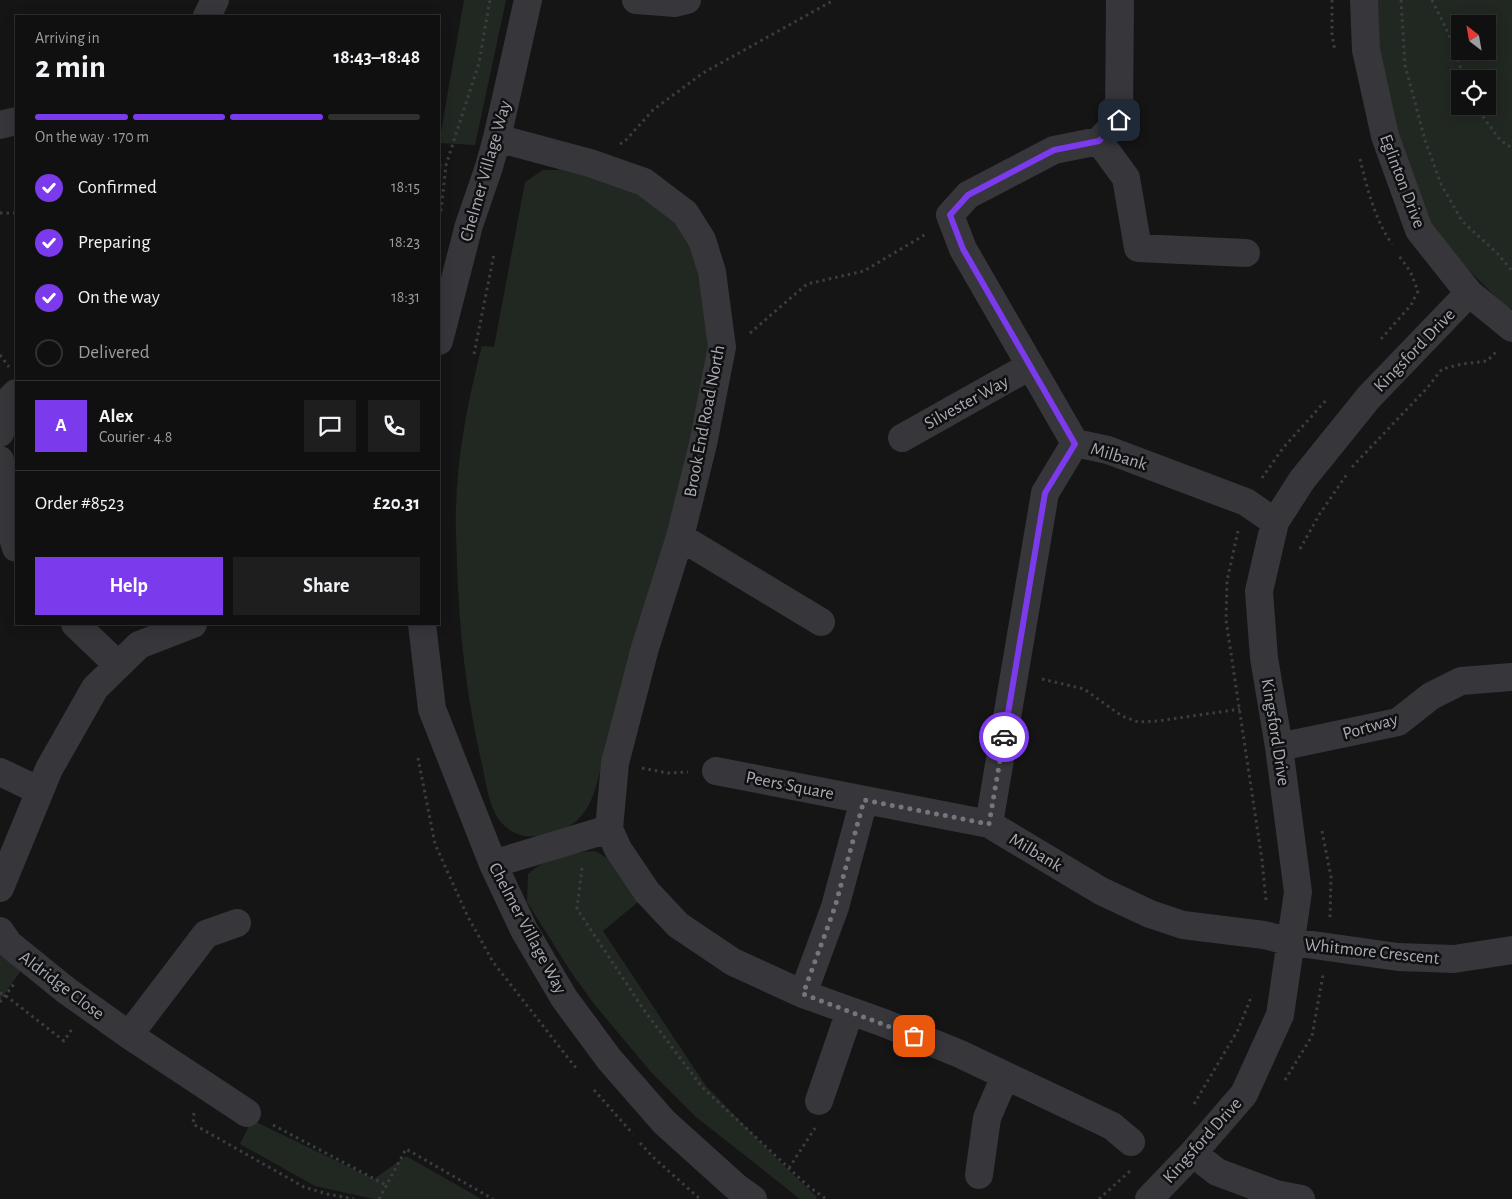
<!DOCTYPE html>
<meta charset="utf-8">
<style>
:root{--surface:#101010;--page:#1e1e1e;--text:#f1f3f6;--muted:#9c9d9f;--line:#303030;--accent:#7c3aed}
body{margin:0;font-family:"Alegreya Sans",sans-serif;background:var(--page);color:var(--text);height:100vh;display:flex;flex-direction:column;font-size:19px;white-space:nowrap}
*{box-sizing:border-box;margin:0}
p{font-size:16px;color:var(--muted)}
.icon{flex:none;width:28px;height:28px;fill:none;stroke:currentColor;stroke-width:2;stroke-linecap:round;stroke-linejoin:round}
.map{position:relative;flex:1;overflow:hidden}
.sheet{position:absolute;left:15px;top:15px;width:425px;height:610px;display:flex;flex-direction:column;background:var(--surface);border-radius:0px;box-shadow:0 2px 12px #0003,0 0 0 1px var(--line)}
.sheet>*{flex:none}
.needle{width:32px;rotate:329deg}
.fabs{position:absolute;left:1451px;top:15px;display:grid;gap:10px}
.fabs a{display:grid;place-items:center;width:45px;height:45px;border-radius:0px;background:var(--surface);box-shadow:0 2px 12px #0003,0 0 0 1px var(--line);font-size:25px}
.pin{position:absolute;display:grid;place-items:center;width:42px;height:42px;color:#fff;margin:-21px;border-radius:10px;box-shadow:0 2px 8px #0006}
.courier{position:absolute;display:grid;place-items:center;width:50px;height:50px;margin:-25px;border:4px solid #7c3aed;border-radius:50%;background:#fff;color:#222;box-shadow:0 1px 6px #0007}
.overview em{font-style:normal;font-weight:700}
.overview div{display:flex;flex-direction:column-reverse}
.overview{display:flex;align-items:center;justify-content:space-between;height:85px;padding:0 20px}
h1{font-size:32px;font-weight:700;line-height:38px}
.bar{display:grid;grid-template-columns:repeat(4,1fr);gap:8px 5px;align-content:center;height:60px;padding:0 20px}
.bar i{height:6px;border-radius:4px;background:var(--line)}
.bar .on{background:var(--accent)}
.bar p{grid-column:span 4}
.line{display:flex;align-items:center;gap:12px;padding:0 20px;border-top:1px solid var(--line)}
.line div{flex:1}
.round{display:grid;place-items:center;flex:none;width:52px;height:52px;border-radius:0px;background:var(--page)}
ol{padding:0 20px;list-style:none}
li{display:flex;align-items:center;gap:15px;height:55px}
li p{margin-inline-start:auto}
li .icon{padding:5px;border-radius:50%;background:var(--accent);color:#fff;stroke-width:4}
li:last-child{color:var(--muted)}
li i{width:28px;height:28px;border:2px solid var(--line);border-radius:50%}
.action{display:flex;gap:10px;margin-top:auto;padding:10px 20px}
.action a{flex:1;height:58px;border-radius:0px;background:var(--accent);color:#fff;font-size:20px;font-weight:700;line-height:58px;text-align:center}
.action a+a{background:var(--page);color:var(--text)}
.map>svg:first-child{display:block}
.green{fill:#212822;fill-rule:evenodd}
.lines{fill:none;stroke-linecap:round;stroke-linejoin:round}
.path{stroke:#3c3d42;stroke-width:3;stroke-dasharray:2.5 4;stroke-linecap:butt}
.minor{stroke:#36363b;stroke-width:28}
.done{stroke:#75767d;stroke-width:5;stroke-dasharray:0 9}
.route{stroke:#7c3aed;stroke-width:6}
.labels{text-anchor:middle;stroke-width:5;stroke-linejoin:round;paint-order:stroke}
.street-label{font-size:18px;fill:#a8abb5;stroke:#101011}
</style>
<div class="map">
<svg width="1512" height="1199" viewBox="0 0 1512 1199">
<rect width="100%" height="100%" fill="#151516"/>
<path class="green" d="M464,0h42l-31,145 -36,-2z
M1371,0h141v309l-8,-4 -67,-66 -54,-134zM1460,24h28v27h-28zM1460,79h28v27h-28z
M543,170h23l65,19 42,29 21,31 17,101 -12,76 -96,331c-6,28 -11,60 -40,72 -19,8 -41,12 -57,-2 -16,-13 -19,-39 -23,-58 -16,-68 -24,-136 -26,-206 0,-17 -2,-35 -1,-53 1,-55 12,-110 26,-164l12,1 31,-165z
M595,851l17,10 26,41 -35,29 103,155 71,73 40,38 -1,2h-16l-104,-82 -46,-46 -56,-67 -23,-32 -44,-70 1,-28c21,-18 40,-21 67,-23z
M0,951l22,18 -22,31z
M252,1120l122,59 32,-23 72,41 2,2h-106l-59,-13 -75,-42z"/>
<g class="lines">
<path class="path" d="M1332,0v35l3,16
M1401,0l4,65 20,75 16,44 21,37 36,33 14,17
M1432,0l21,43 11,36
M1475,106l25,34 12,8
M620,144l5,-3 28,-31 50,-37 131,-73
M1360,159c7,29 15,61 32,85
M439,165h7
M441,211l5,-46 33,-102 11,-63
M0,213h16
M750,333l57,-49 57,-13 62,-37
M1381,339l30,-34 7,-14 -8,-20 -11,-15
M474,354l20,-100
M0,355l9,12
M1352,467l76,-80 14,-18 20,-5 25,-3 9,-9
M1262,478l21,-30 45,-50
M1238,531l-11,50 -1,39 36,240 4,40
M1300,549l19,-34 28,-41
M1042,679l42,10 38,27 16,6 20,-1 82,-12
M418,758l17,86 32,71 26,47 83,106
M642,768l26,5 20,-1
M1322,831l9,46 -1,41
M582,868l-5,41 67,101 58,77 106,99 18,13
M0,993l5,2 59,46 8,-12
M0,1002l14,-18
M1285,1080l27,-44 11,-61
M594,1090l39,44
M1194,1104l44,-74 14,-35
M194,1113l-1,11 111,63 23,7 27,5
M273,1125l113,60
M640,1143l14,15 46,41
M789,1168l26,-40
M379,1199l27,-50 87,50
M1099,1199l31,-28"/>
<path class="minor" d="M636,0l39,3 12,-3
M1364,0l2,50 19,86 34,94 50,63 43,35
M207,16l8,-16
M0,125l16,-4
M497,138l93,25 54,19 41,31 17,27 10,32 10,75 -19,97 -23,93 -35,111 -30,115 -6,66 9,20 29,43 31,33 55,37 70,32 81,29 76,31 152,72 19,16
M1099,141l27,37 12,70 108,5
M439,341l30,-116 20,-58 8,-29 31,-138
M0,433l10,-34 6,-6
M902,438l128,-72
M1075,443l-112,-194 -13,-34 18,-20 86,-45 45,-9 20,-21 1,-120
M0,460l3,44 13,44
M1275,522l-29,-20 -138,-52 -33,-7 -30,50 -56,331 112,67 49,23 33,11 81,10 28,7 106,15 56,2 58,-9
M680,537l141,85
M75,624l43,41
M422,624l10,85 61,155 31,66 40,68 45,61 55,63 71,64 18,13
M1279,747l119,-25 33,-26 30,-15 51,-4
M716,771l273,53
M0,772l40,19
M493,864l116,-35
M0,888l49,-119 46,-81 44,-43 54,-21
M0,931l9,13 58,47 62,44 118,78
M803,994l32,-87 29,-107
M129,1035l77,-101 31,-11
M819,1101l31,-90
M1193,1153l24,19 59,22 25,5
M979,1175l8,-57 18,-42
M1149,1199l44,-46 51,-59 36,-79 18,-123 -19,-145 -15,-89 -5,-67 16,-69 27,-42 67,-83 100,-104"/>
</g>
<g class="lines">
<path class="done" d="M914,1036l-111,-42 32,-87 29,-107 125,24 15,-87"/>
<path class="route" d="M1004,737l41,-244 30,-49 -112,-195 -13,-34 18,-20 86,-45 45,-9 20,-21"/>
</g>
<g class="labels">
<g class="street-label">
<text transform="translate(485 171) rotate(-74)" y="6">Chelmer Village Way</text>
<text transform="translate(1403 181) rotate(69)" y="6">Eglinton Drive</text>
<text transform="translate(1414 350) rotate(-46)" y="6">Kingsford Drive</text>
<text transform="translate(966 402) rotate(-29)" y="6">Silvester Way</text>
<text transform="translate(704 421) rotate(-79)" y="6">Brook End Road North</text>
<text transform="translate(1119 456) rotate(17)" y="6">Milbank</text>
<text transform="translate(1370 726) rotate(-16)" y="6">Portway</text>
<text transform="translate(1276 732) rotate(81)" y="6">Kingsford Drive</text>
<text transform="translate(790 785) rotate(11)" y="6">Peers Square</text>
<text transform="translate(1036 852) rotate(31)" y="6">Milbank</text>
<text transform="translate(528 928) rotate(62)" y="6">Chelmer Village Way</text>
<text transform="translate(1372 951) rotate(6)" y="6">Whitmore Crescent</text>
<text transform="translate(62 985) rotate(37)" y="6">Aldridge Close</text>
<text transform="translate(1202 1140) rotate(-48)" y="6">Kingsford Drive</text>
</g>
</g>
</svg>
<div class="fabs">
<a><svg class="needle" viewBox="-14 -14 28 28"><path d="M0-13l5 13h-10z" fill="#e53935"/><path d="M0 13l5-13h-10z" fill="#9c9d9f"/></svg></a>
<a><svg class="icon" aria-label="locate" viewBox="0 0 24 24"><circle cx="12" cy="12" r="6"/><path d="M12 2v4M12 18v4M2 12h4M18 12h4"/></svg></a>
</div>
<div class="pin" style="left:914px;top:1036px;background:#ea580c"><svg class="icon" aria-label="bag" viewBox="0 0 24 24"><path d="M5 8h14l-1 12H6zM9 8a3 3 0 0 1 6 0"/></svg></div>
<div class="pin" style="left:1119px;top:120px;background:#1f2937"><svg class="icon" aria-label="home" viewBox="0 0 24 24"><path d="M3 11l9-7 9 7M6 9v11h12V9"/></svg></div>
<div class="courier" style="left:1004px;top:737px"><svg class="icon" aria-label="car" viewBox="0 0 24 24"><path d="M5 17H2v-5l4-1 3-4h7l3 4 3 1v5h-3M9 17h6M6 11h13"/><circle cx="7" cy="17" r="2"/><circle cx="17" cy="17" r="2"/></svg></div>
<section class="sheet">
<div class="overview"><div><h1>2 min</h1><p>Arriving in</p></div><em>18:43–18:48</em></div>
<div class="bar"><i class="on"></i><i class="on"></i><i class="on"></i><i></i><p>On the way · 170 m</p></div>
<ol>
<li><svg class="icon" aria-label="check" viewBox="0 0 24 24"><path d="M5 12l5 5 9-10"/></svg>Confirmed<p>18:15</p></li>
<li><svg class="icon" aria-label="check" viewBox="0 0 24 24"><path d="M5 12l5 5 9-10"/></svg>Preparing<p>18:23</p></li>
<li><svg class="icon" aria-label="check" viewBox="0 0 24 24"><path d="M5 12l5 5 9-10"/></svg>On the way<p>18:31</p></li>
<li><i></i>Delivered</li>
</ol>
<div class="line" style="height:90px"><b class="round" style="background:var(--accent);color:#fff">A</b><div><b>Alex</b><p>Courier · 4.8</p></div><a class="round"><svg class="icon" aria-label="chat" viewBox="0 0 24 24"><path d="M4 5h16v11H9l-5 4z"/></svg></a><a class="round"><svg class="icon" aria-label="phone" viewBox="0 0 24 24"><path d="M5 4h4l2 5-3 2q2 4 5 5l2-3 5 2v4C11 20 4 13 5 4z"/></svg></a></div>
<div class="line" style="height:65px"><div>Order #8523</div><b>£20.31</b></div>
<div class="action"><a>Help</a><a>Share</a></div>
</section>
</div>
